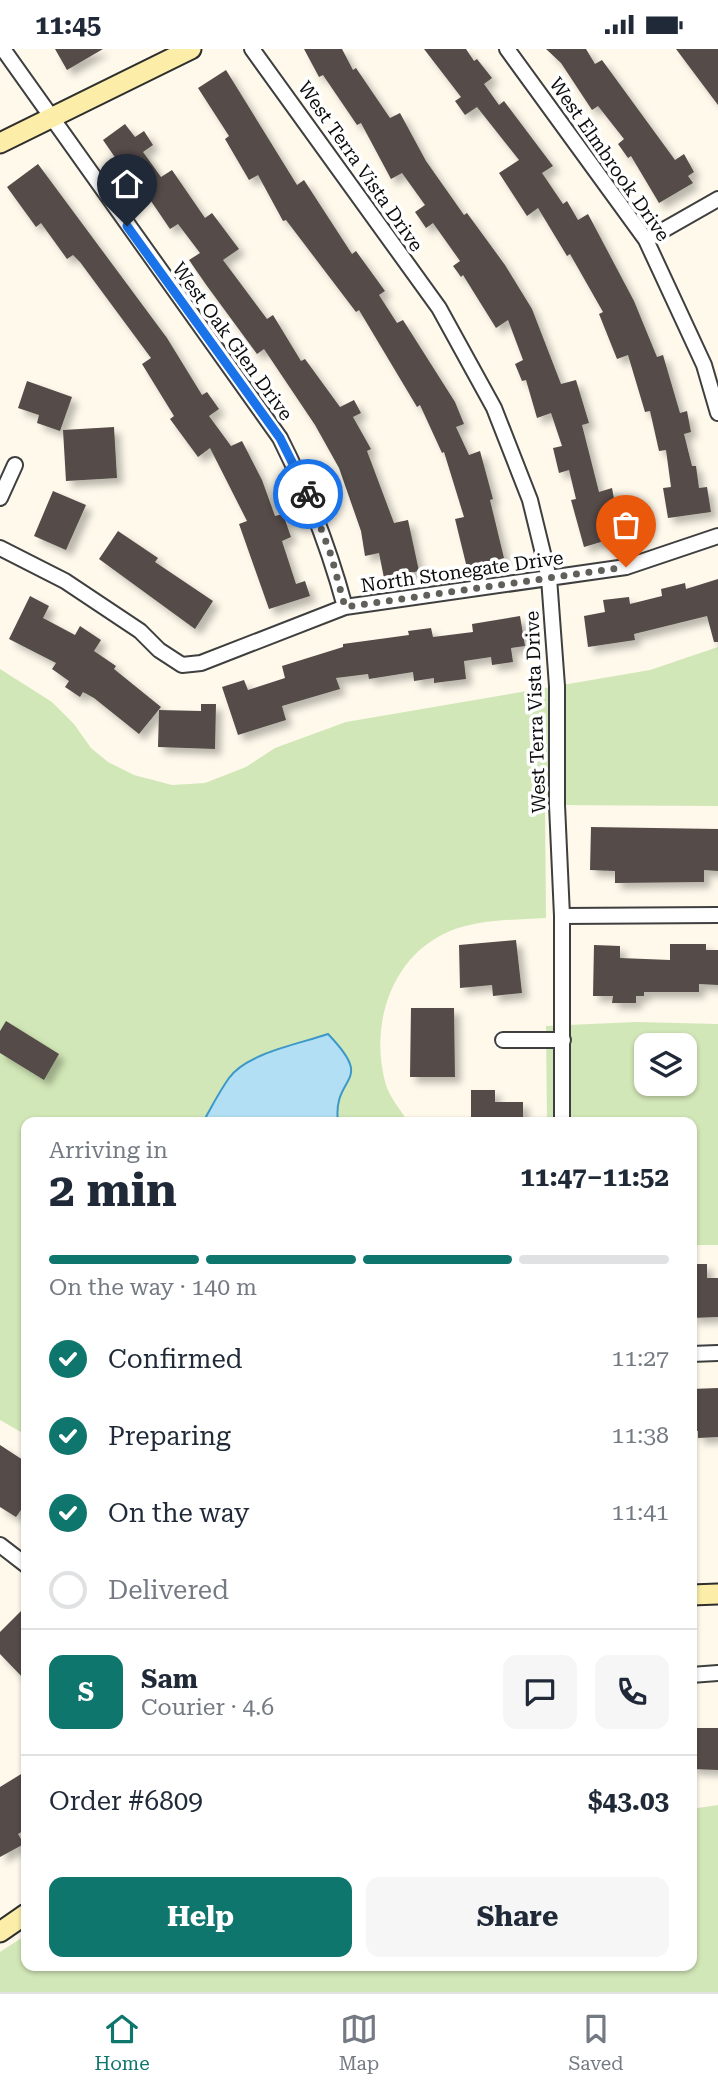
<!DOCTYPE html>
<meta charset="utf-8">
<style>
:root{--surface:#fff;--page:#f6f6f7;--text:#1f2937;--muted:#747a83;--line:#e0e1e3;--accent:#0f766e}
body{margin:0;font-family:"Roboto Serif",serif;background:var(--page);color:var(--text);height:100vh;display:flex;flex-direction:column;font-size:26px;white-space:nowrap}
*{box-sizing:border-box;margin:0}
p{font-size:23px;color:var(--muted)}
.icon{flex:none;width:38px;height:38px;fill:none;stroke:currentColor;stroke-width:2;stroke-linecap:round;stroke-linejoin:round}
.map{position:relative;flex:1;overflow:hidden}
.panel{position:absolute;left:21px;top:1068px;width:676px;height:854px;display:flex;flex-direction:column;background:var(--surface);border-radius:14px;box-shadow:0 2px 5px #0004}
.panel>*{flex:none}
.fabs{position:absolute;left:634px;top:984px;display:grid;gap:14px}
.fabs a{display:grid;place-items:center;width:63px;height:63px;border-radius:14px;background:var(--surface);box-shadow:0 2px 5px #0004;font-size:35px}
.pin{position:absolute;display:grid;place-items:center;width:60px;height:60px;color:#fff;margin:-72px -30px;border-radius:50% 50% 50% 0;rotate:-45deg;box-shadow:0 0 7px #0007}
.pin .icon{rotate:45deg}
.courier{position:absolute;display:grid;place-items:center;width:70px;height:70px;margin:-35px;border:5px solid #1a73e8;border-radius:50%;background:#fff;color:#222;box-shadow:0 2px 9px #0007}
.overview em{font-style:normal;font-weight:700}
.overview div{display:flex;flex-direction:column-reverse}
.overview{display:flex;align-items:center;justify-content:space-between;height:119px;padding:0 28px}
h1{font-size:46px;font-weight:700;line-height:52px}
.bar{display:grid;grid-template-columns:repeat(4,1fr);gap:10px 7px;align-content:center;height:84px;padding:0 28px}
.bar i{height:9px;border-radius:5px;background:var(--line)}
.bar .current{background:var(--accent)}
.bar p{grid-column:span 4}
.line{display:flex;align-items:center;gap:18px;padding:0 28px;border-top:2px solid var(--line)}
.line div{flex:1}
.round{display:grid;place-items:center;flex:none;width:74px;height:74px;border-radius:14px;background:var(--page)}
ol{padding:0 28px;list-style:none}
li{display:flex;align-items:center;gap:21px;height:77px}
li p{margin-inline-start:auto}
li .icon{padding:7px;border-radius:50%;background:var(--accent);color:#fff;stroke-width:4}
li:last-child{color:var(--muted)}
li i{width:38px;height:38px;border:4px solid var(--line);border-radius:50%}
.button{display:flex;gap:14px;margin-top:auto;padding:14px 28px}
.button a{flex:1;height:80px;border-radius:14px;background:var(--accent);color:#fff;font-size:28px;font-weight:700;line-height:80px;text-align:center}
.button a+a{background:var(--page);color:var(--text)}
.status{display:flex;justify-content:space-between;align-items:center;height:49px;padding:0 35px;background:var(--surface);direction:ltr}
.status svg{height:19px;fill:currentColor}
.dock{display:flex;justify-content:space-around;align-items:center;height:98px;border-top:2px solid var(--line);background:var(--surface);font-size:19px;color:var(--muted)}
.dock a{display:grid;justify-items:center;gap:4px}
.dock .current{color:var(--accent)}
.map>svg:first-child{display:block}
.green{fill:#d2e7b7;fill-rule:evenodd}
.water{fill:#b2dff4;stroke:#3c98c8;stroke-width:2}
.building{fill:#544c49;filter:url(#shadow)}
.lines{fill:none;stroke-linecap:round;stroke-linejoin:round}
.street-casing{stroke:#3f3f3f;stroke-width:18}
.secondary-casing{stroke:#2e2e2e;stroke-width:23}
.street{stroke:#fff;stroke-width:14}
.secondary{stroke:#fceea8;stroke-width:19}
.done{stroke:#615f5a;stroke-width:7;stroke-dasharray:0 12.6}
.route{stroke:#1a73e8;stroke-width:9}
.labels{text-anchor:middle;stroke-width:7;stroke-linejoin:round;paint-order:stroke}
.street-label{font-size:19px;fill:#0c0c0c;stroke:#fff}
</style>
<div class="status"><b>11:45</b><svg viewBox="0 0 49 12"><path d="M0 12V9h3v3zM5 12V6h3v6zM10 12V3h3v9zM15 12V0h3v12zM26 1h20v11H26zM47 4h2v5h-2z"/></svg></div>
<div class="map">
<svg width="718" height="1943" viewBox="0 0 718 1943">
<defs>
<filter id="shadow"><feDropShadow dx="6" dy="6" stdDeviation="3.5" flood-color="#0004"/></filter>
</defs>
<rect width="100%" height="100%" fill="#fef9eb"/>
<path class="green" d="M718,598v159l-173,-1 1,113c-32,2 -66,1 -96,13 -60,25 -81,96 -64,154 4,13 15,25 22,37h-382v313l-26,-15v-751l52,33 22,22 17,24 17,14 26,13 38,10 33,-2 41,-16 29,-19 71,-26 304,-52z
M636,973l82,2v221h-27v-123h-144l-1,-96zM646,996h38v38h-38z
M718,1756v187h-718v-40l26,-17v30h665v-156z"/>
<path class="water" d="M328,985c49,51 4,39 10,88h-135c8,-14 16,-30 26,-44 18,-25 70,-34 99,-44z"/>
<path class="building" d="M55,0h48l-36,21z
M304,0h38l11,21 3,-2 34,50 10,-5 26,48 38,54 3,-2 38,52 27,44 29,75 15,-4 13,43 -7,2 17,67 13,-4 9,48 -37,11 -13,-47 5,-1 -7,-29 -10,3 -6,-25 9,-2 -11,-33 -14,5 -11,-38 -4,1 -7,-17 8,-4 -15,-40 -12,8 -33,-53 -2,2 -8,-11 7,-5 -27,-38 -7,5 -11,-16 10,-7 -23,-32 -11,6 -30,-56 -4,2 -34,-50 -4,2z
M424,0h42l8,12 3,-2 15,19 -8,6 15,21 5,-4 49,65 -11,7 21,31 4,-3 11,19 10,-6 46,87 23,56 6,-2 17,58 7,-2 4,21 -7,2 8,32h4l3,22 8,-1 4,25 -43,6 -5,-30 8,-1 -5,-37 -7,1 -9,-40 -5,1 -17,-57 -11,4 -18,-45 4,-2 -33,-58 -3,2 -29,-48 -11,8 -28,-43 20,-13 -42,-53 -12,8 -10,-14 6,-4z
M546,0h40l9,15 7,-4 73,100 9,-6 10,18 -6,4 5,7 -34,20 -28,-47 -3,2 -10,-14 6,-5 -26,-33 -6,4 -31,-47z
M676,0h42v56z
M226,21l71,115 7,-5 48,74 4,-3 29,40 -6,4 18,28 6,-3 52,82 9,22 -8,3 13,28 11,-4 13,48 -3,1 14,58 -37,10 -12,-49 9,-2 -20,-65 -2,1 -22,-48 -3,2 -58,-97 -3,2 -70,-92 -3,1 -25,-46 -9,5 -24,-41 4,-3 -31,-48z
M125,75l10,13 9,-6 9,14 -10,7 18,25 11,-7 33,48 7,-5 27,36 -16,11 44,59 6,-4 28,46 4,-2 35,48 14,-7 7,13 -8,4 18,32 -4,2 27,72 14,-3 11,51 -35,7 -5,-25 -14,3 -4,-25 -22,-63 -24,-43 -51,-76 -7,5 -50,-68 -18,-26 11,-7 -22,-29 -8,5 -34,-50 -4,3 -29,-42z
M38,115l129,174 35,57 5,-3 12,17 -10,7 22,30 11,-5 20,39 13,36 8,-2 8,23 -9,4 14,43 9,-3 5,15 -41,13 -30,-85 8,-3 -37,-73 -12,9 -28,-38 4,-3 -32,-52 9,-6 -71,-96 -7,-7 -6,4 -26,-36 -5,4 -29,-40z
M27,332l45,16 -12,34 -23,-8 2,-8 -21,-7z
M114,378l3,51 -51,3 -3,-51z
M53,442l33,14 -20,45 -32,-14z
M118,482l40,27 -3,4 58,39 -18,28 -96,-70z
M718,530v63h-4l-7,-26 -73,18 1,6 -47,7 -4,-31 21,-4 -2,-12 26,-3 1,7 32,-8 -1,-7 24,-6 1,6z
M30,547l19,10 -6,12 32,17 5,-9 21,14 -7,11 22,15 -2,3 47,38 -22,27 -45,-36 -11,-6 -3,5 -15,-10 4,-6 -17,-12 4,-6 -47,-24z
M520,567l5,30 -14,2 2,14 -21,3 -1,-8 -27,4 2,18 -32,4v-5l-20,3 -1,-9 -44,7 -1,-5 -32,4 4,11 -58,17 4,14 -48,15 -16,-48 22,-7 4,10 37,-12 -3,-12 61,-19v-3l66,-9 -1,-4 23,-3 2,9 40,-5 -1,-8z
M201,655h15l-1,45 -57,-2 1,-37 42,1z
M591,778l127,2v42l-14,-1v12l-89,1v-12l-25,-1z
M516,891l6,53 -29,3 -1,-11 -32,3 -1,-43z
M670,895h36v6h12v35l-19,-1v8h-55v4h-8v7h-24l1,-7h-20l1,-51 26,1v12l50,2z
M411,959h43l1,69h-45z
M6,972l53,33 -15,26 -44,-27v-22z
M471,1041h24v12h28v20h-52z
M691,1215h16v14h11v39l-27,1z
M718,1339v49l-20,1v-7h-7v-42z
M0,1396l26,17v52l-5,-4 -5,7 -16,-10z
M26,1557v75l-26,-27v-22z
M691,1679h27v42l-27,-1z
M26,1722v58l-8,5 6,10 -24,13v-70z"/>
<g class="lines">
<defs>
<path id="street" d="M3,0l277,389c28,55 49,110 65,169
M252,0l187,259 55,100 36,92 19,78 8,108v119l5,111v206
M507,0l139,191 58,125 14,48
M646,191l72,-41
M0,449l15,-33
M0,499l65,33 75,50 19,19 23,15 19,-2 144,-56 281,-40 92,-31
M562,867l156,-1
M503,991h60
M691,1305l27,-1
M0,1496l26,20
M691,1626l27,-2"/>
<path id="secondary" d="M0,94l191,-94
M691,1546l27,-1
M0,1883l26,-18"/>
</defs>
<use href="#street" class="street-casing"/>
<use href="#secondary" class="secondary-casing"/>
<use href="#street" class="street"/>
<use href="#secondary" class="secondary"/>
</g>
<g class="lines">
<path class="done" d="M308,445l23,61 14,52 281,-40"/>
<path class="route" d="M127,177l153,212 28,56"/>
</g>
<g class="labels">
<g class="street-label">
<text transform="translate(610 110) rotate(55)" y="7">West Elmbrook Drive</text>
<text transform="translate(361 117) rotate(55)" y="7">West Terra Vista Drive</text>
<text transform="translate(233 292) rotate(54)" y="7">West Oak Glen Drive</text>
<text transform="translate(462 522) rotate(-8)" y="7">North Stonegate Drive</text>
<text transform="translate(535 663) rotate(-92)" y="7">West Terra Vista Drive</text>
</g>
</g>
</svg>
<div class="fabs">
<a><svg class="icon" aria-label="layers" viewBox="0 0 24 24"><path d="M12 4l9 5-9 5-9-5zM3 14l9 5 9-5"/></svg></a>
</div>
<div class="pin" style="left:626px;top:518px;background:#ea580c"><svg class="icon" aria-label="bag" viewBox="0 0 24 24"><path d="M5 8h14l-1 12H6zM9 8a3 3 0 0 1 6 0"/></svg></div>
<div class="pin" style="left:127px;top:177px;background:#1f2937"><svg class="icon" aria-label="home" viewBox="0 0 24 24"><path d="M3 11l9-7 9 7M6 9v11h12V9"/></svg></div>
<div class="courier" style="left:308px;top:445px"><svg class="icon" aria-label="bike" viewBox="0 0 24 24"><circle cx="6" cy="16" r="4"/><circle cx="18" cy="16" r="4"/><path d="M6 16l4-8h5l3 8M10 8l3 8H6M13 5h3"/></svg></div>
<section class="panel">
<div class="overview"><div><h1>2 min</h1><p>Arriving in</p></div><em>11:47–11:52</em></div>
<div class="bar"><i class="current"></i><i class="current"></i><i class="current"></i><i></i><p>On the way · 140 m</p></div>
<ol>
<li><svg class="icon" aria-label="check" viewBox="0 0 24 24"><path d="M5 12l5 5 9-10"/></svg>Confirmed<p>11:27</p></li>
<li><svg class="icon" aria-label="check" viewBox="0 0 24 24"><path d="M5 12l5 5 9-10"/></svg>Preparing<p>11:38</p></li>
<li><svg class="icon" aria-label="check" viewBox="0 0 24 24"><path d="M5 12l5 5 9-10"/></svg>On the way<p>11:41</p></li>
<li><i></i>Delivered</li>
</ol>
<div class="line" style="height:126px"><b class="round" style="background:var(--accent);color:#fff">S</b><div><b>Sam</b><p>Courier · 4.6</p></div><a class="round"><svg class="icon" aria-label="chat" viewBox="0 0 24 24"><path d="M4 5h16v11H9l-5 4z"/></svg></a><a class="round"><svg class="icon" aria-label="phone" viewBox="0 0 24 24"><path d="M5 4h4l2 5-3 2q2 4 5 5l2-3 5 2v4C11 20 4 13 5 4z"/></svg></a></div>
<div class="line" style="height:91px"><div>Order #6809</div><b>$43.03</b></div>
<div class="button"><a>Help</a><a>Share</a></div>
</section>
</div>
<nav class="dock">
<a class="current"><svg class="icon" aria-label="home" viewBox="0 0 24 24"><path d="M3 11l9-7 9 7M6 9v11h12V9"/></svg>Home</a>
<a><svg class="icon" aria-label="map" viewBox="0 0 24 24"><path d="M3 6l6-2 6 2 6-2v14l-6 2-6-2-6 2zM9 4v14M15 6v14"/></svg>Map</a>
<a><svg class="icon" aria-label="saved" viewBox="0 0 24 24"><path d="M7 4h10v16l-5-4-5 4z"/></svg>Saved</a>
</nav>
